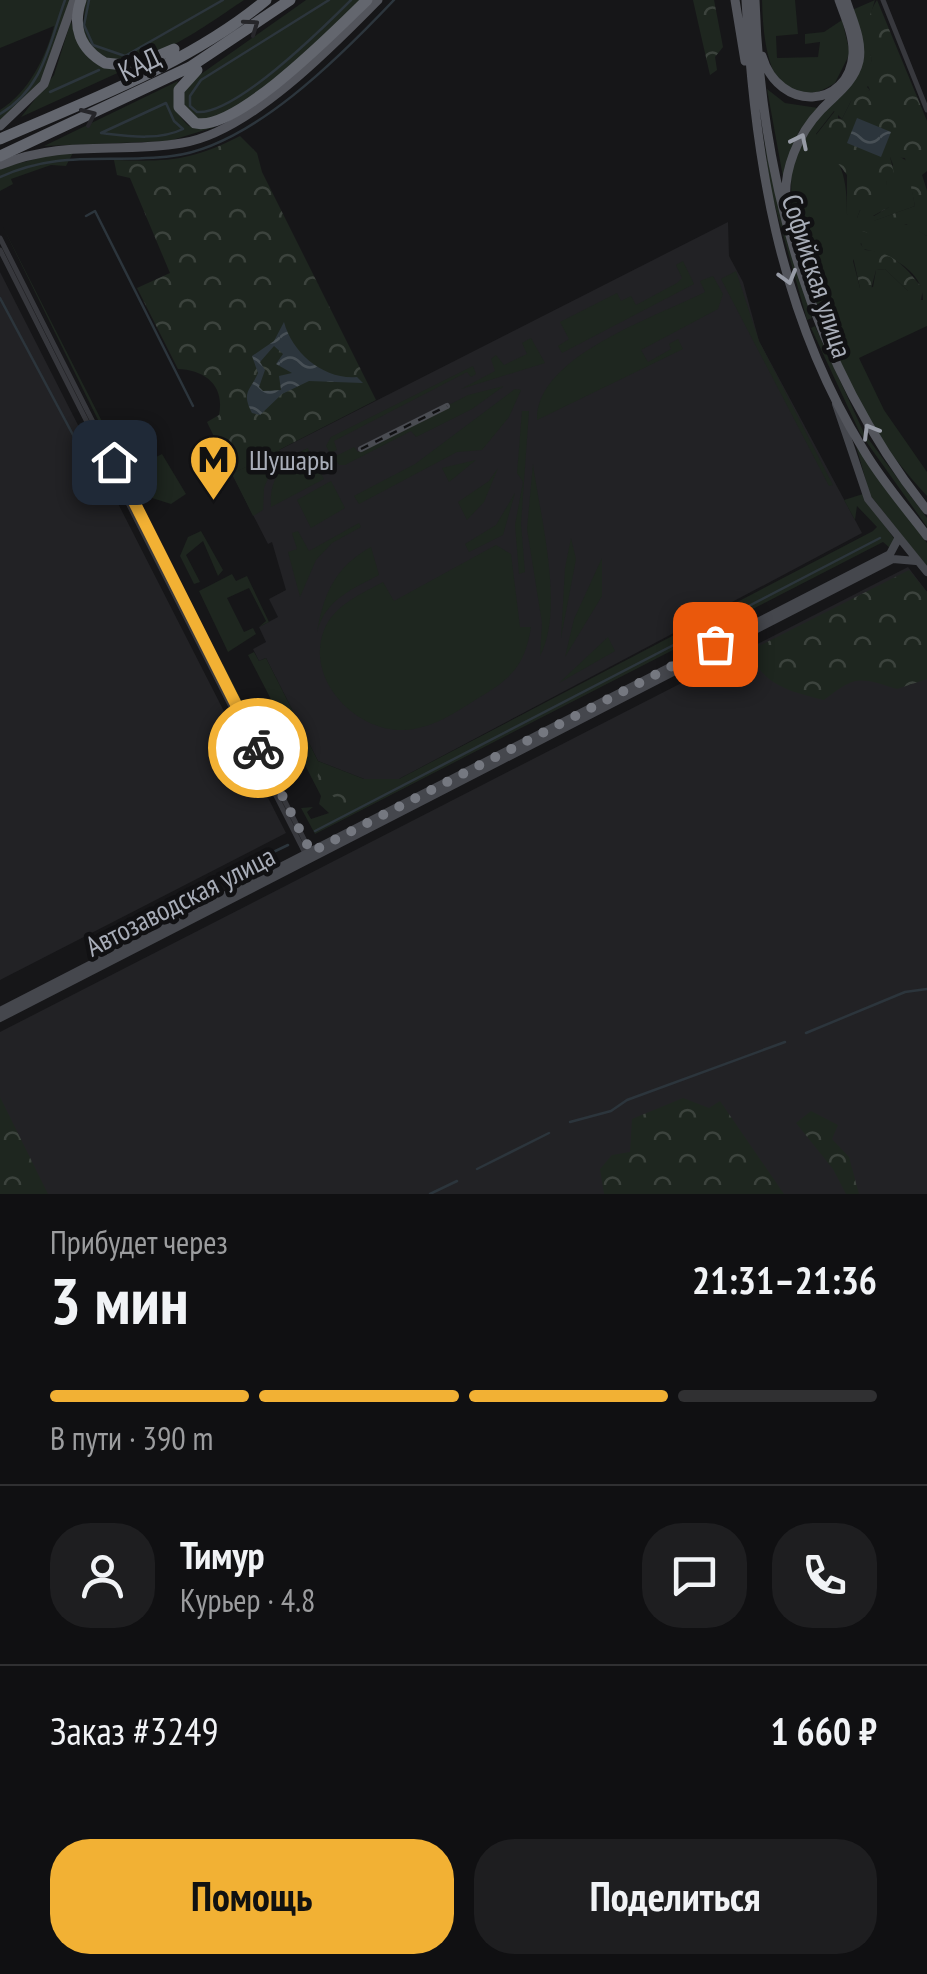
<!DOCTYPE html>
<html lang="ru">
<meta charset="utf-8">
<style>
:root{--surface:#101012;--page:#1e1e20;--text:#f1f3f6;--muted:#9c9d9f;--line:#303032;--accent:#f2b134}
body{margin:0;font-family:"PT Sans Narrow",sans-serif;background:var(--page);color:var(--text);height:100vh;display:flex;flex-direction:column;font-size:38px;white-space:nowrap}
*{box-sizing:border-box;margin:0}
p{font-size:32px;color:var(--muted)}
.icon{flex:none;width:55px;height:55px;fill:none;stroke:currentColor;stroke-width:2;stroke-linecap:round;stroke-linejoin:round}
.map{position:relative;height:1194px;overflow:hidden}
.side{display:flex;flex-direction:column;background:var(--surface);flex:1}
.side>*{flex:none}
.pin{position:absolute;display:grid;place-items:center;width:85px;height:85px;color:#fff;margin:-42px;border-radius:20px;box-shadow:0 5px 15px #0006}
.courier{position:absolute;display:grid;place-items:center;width:100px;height:100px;margin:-50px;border:8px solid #f2b134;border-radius:50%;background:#fff;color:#222;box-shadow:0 2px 12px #0007}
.overview em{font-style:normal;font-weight:600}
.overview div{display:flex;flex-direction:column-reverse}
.overview{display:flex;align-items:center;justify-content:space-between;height:170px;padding:0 50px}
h1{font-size:65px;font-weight:600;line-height:75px}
.bar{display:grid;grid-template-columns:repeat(4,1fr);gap:15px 10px;align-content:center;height:120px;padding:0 50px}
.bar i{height:12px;border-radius:8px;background:var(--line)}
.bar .selected{background:var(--accent)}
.bar p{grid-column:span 4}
.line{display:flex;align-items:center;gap:25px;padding:0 50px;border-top:2px solid var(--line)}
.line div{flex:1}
.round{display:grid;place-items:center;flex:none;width:105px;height:105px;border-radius:40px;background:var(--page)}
.button{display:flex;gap:20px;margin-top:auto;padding:20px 50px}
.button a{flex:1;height:115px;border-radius:40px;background:var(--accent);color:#111;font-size:40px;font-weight:600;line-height:115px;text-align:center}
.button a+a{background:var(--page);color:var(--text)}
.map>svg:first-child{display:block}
.built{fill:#222225}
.grass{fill:#1e261f;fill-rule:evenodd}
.forest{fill:url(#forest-crowns)}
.water{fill:url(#water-waves);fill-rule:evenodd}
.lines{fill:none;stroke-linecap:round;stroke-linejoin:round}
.stream{stroke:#2c353c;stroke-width:2.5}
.street{stroke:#37383d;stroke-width:5}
.secondary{stroke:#45474d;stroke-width:8}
.primary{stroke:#53555c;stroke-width:9}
.highway{stroke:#63666e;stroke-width:11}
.rail-casing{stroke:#4a4c52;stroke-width:6}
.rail{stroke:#111113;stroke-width:2.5;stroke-dasharray:8;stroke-linecap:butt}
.oneway{stroke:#26262a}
.oneway2{stroke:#979ba6}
.done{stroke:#757880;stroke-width:10;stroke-dasharray:0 18}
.route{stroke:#f2b134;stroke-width:12}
.labels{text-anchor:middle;stroke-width:9;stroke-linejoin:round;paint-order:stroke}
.street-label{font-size:28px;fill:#a8adb8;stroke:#111113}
.poi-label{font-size:28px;fill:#a8adb8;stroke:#111113;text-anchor:start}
</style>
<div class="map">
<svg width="927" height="1194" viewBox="0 0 927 1194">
<defs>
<pattern id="forest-crowns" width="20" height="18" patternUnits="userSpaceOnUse" patternTransform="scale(2.5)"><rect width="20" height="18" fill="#1e261f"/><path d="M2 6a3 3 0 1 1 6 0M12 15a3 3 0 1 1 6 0" fill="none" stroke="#3c433d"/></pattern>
<pattern id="water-waves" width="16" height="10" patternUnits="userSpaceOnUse" patternTransform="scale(2.5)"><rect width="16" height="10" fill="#2c353c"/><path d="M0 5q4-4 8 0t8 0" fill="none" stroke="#485056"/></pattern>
</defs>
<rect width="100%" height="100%" fill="#161618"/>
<path class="built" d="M728,222l1,34 14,26 16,59 103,192 -463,246h-35l-46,-18 -52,-103 -7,3 -6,-12 13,-7 -7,-15 19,-10 -9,-18 17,-9 -14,-48 -4,2 -36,-70z
M0,272l286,561 -286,147z
M908,567l19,25v602h-927v-162z"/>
<path class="grass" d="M0,0h70l-27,80 -43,43v-13c28,-17 46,-53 54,-84l-54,22z
M85,0h159c-29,19 -104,76 -138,59 -9,-4 -16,-15 -23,-22z
M306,0h56c-41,38 -109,115 -165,120l-16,-16 3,-18z
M762,0h33l3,34 -22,2 1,22 41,-1 2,-15 -15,2v-10l19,-2 18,-12 8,33 -15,30c-65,42 -72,-41 -73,-83z
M875,0c-7,21 -9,40 -3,60l-8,24 6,6 -19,11 -9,18 -8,-8 -18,23c27,24 31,46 31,80l10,4 3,-8 14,6 15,-9 -3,-25 7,-17 -3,-8 7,-2 10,6 8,45 -41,15 36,4 17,11v90l-68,32 25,52 43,62v24c-20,-22 -40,-46 -56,-72 -33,-53 -91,-198 -78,-259 7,-33 34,-56 57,-79l2,-76zM861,243l2,6c26,5 60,21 60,51h-15v-9l-23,-22 -9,1 -3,17 -13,1 -7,-27z
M71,21l3,12 48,38 -101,46 33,-42z
M178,81c-7,20 -4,31 11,45l26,1 -46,14 -125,5z
M767,89l18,14 33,5 -19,23 -16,46z
M759,96l25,134 28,88 -5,2 -37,-132z
M75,149l-9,17 -15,-1 -40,14 2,5 -13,7v-23z
M3,227l137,269 -5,-1z
M683,261l11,23 -132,69 -4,-7 11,-7 -9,-17 57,-29 4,8 10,-5 5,9 41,-22 5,-5 -6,-13z
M736,271l23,70 74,144 -4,1 -108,-207z
M713,276l10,18 -5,15 -77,41 7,12 23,-13 -2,-5 9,-5 5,10 -146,71c-1,-64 117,-102 168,-128l-5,-11z
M815,326l49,107 63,85v9l-67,-94 -49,-105z
M531,338l14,25 -84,26 34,-18 -4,-12 5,-4 8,10 23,-11 -5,-11z
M473,366l3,8 -5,3 -4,-5 -133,69 3,9 -7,3 -4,-7 5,-9z
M504,386l-32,23 -56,28 -5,-6 -66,34h-6l-5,-8 20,-10 4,5 110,-57z
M515,389l6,1 -12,27 -27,33 -25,2 -98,52 -5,-8 61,-32z
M522,411h7l-8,113 4,48 -6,2 -4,-49 8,-43 -6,-9z
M856,446l71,97v24l-57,-72z
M308,448l4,15 -8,4 2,5 12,-4 6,11 -53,28c-2,-28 12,-48 37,-59z
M280,449l-16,39 -1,22 -10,6 -21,-42z
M162,454l24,40 -15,10 -19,-6 -16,-31z
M476,460l-27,22 -7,-14z
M533,464c7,52 32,145 7,192l2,-33 -15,-94z
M498,468l-14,34 -17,18 -9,-18 31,-21z
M331,481l14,27 -34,20 -14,-28z
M515,493l-12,42 -34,17 -4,-8 31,-19z
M863,494l32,46 -4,9 -8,-7 -568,292 -14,-26 12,-1 -6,5 4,7 18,-6 -10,-9 2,-8 -73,-141 6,-3 5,9 7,-3 52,103 46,18h35l474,-248 4,-4 -20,-21 -2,14 -11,-20z
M359,523l2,4 -29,16 -16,17 -16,37 -12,-45 9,-3 -5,-16 6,-2 11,20z
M201,531l22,39 -5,6 -15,-35 -17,14 14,27 -6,2 -14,-28 8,-19z
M571,538l5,21 -15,79 4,-70z
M496,545l15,9 9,73h11c-6,38 -19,51 -51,70 -24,15 -47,32 -77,33 -48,1 -98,-51 -79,-100 10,-25 37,-36 59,-48l11,19z
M371,547l8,28c-27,14 -54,25 -62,57 7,-39 18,-65 54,-85z
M602,558v38l-37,61 9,-38z
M232,574l4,7 11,-5 22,46 -10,5 7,-6 -17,-33 -22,10 17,34 9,-4 3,6 -28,18 -29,-61z
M608,637l7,14 -56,32z
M223,664l55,109 -3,2 -54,-108z"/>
<path class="forest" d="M693,0h21l9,47 -8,10 2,13 -7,5z
M877,0l50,121v50l-5,4 5,16v45l-21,-12 -28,12 -16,-5 3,-7 50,-18 -10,-48 -15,-1 4,16 -8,9 7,23 -24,13 -9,-8 -5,13 -8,-9v-39l-31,-40 19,-24 3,-2v9l4,1 11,-22 17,-7 -2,-4 -9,8 -1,-4 14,-30c-7,-18 -6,-44 5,-60z
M240,136l17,17 5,19 114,228 -144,74 -25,-52 12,-7c6,-29 -13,-45 -41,-46l-41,-81 33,-15 -40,-95 -13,-3 -3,-15c53,2 78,1 126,-24z
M859,242l6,8c29,2 40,17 58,39l-3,15 -12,1v-14l-23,-22 -9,1 -5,19 -11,-1 -8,-36z
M909,570l18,22v87l-30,10c-38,-12 -41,-14 -73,11 -31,-8 -65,-15 -73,-50z
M319,769l10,1 12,18 16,-8h42l-39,17 -8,-3 -9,13 -26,-28z
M0,1097l48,97h-48z
M683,1098l26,10 11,-7 64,93h-180l-4,-25 12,-14 18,-3 2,-33z
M811,1111l27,14 -6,14 17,18 10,37h-13l-13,-25 -37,-46z"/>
<path class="water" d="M857,118l34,14 -10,25 -34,-14z
M284,322c8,31 40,58 73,55l6,6 -54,-2 -27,13 -22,21 -8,-2c-11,-21 -2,-22 6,-40l-6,-17 22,-15zM274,346l9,8 -7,10 16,9 -13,3 2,14 -18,1 -4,-4 6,-17 -5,-8z"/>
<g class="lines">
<path class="stream" d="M89,0l-5,25 9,20 32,11 98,-56
M329,0l-128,80 -11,16v10l7,6c39,3 126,-84 154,-112
M50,92l49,-22
M166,103l8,18 9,8c-24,12 -56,7 -82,4z
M0,114c44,-26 49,-70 65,-114
M0,177c63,-28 109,-13 172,-21 79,-9 169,-100 222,-156
M86,216l9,-5 98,195
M0,298l96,180
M315,831l565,-293
M265,856l23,-11
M806,1033l99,-41 22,-3
M570,1122l41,-11 16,-11 158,-58
M477,1169l72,-36
M430,1194l27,-13"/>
<path class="street" d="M883,0l44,110
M0,238l310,613
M0,250l305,603"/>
<path class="secondary" d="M836,404l32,95 59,73
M0,1011l890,-457 8,-15
M0,1018l893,-459 23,2"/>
<path class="primary" d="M735,0l10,61
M746,0c8,156 33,313 117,449 18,31 42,58 64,87
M755,0c6,183 57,366 172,510
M762,56c17,57 87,53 91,-2 1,-18 -8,-37 -14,-54
M0,126l44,-42 30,-84
M0,165c65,-26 116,-11 182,-22 66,-10 150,-96 196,-143
M786,203c-3,-33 12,-69 35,-93 14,-15 33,-27 38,-49 4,-20 -7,-42 -13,-61"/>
<path class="highway" d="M81,0c-9,27 -1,49 24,63l29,3 40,-17
M197,70l-18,20v17l16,16c41,10 142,-94 172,-123
M0,139c89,-39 191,-76 266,-139
M0,156l190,-89 100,-67"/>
<defs>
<path id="rail" d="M361,449l86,-43"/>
</defs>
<use href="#rail" class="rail-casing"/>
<use href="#rail" class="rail"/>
</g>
<defs><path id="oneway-chevron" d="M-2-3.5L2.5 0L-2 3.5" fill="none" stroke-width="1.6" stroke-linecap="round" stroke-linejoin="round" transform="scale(2.5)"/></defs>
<g class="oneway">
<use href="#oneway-chevron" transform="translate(252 26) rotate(-35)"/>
<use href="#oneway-chevron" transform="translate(89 116) rotate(-24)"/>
</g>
<g class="oneway2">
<use href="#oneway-chevron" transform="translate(800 141) rotate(-64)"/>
<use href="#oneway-chevron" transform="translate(788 277) rotate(74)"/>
<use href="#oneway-chevron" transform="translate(870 431) rotate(-121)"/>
</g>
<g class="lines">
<path class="done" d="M258,748l53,104 404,-208"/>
<path class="route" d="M114,462l144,286"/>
</g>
<defs>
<symbol id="metro-pin" viewBox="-11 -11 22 30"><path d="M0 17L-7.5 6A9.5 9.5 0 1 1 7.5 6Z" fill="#f2b134" stroke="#111113"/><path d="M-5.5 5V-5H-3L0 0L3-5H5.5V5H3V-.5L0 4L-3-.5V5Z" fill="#111"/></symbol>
</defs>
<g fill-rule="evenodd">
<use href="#metro-pin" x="186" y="432" width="55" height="75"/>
</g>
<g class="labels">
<g class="street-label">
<text transform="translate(139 64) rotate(-26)" y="10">КАД</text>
<text transform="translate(817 276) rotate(72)" y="10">Софийская улица</text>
<text transform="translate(180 901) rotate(-27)" y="10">Автозаводская улица</text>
</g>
<g class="poi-label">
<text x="249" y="470">Шушары</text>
</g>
</g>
</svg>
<div class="pin" style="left:715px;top:644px;background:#ea580c"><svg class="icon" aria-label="bag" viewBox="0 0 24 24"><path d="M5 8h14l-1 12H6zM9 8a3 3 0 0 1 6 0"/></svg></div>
<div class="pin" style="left:114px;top:462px;background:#1f2937"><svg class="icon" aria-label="home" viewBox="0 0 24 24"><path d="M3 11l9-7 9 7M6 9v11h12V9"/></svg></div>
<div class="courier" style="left:258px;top:748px"><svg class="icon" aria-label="bike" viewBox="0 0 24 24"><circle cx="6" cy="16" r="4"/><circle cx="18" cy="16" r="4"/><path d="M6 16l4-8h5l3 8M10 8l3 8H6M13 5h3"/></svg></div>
</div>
<section class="side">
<div class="overview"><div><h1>3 мин</h1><p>Прибудет через</p></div><em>21:31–21:36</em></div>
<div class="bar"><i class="selected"></i><i class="selected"></i><i class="selected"></i><i></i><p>В пути · 390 m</p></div>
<div class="line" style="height:180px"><a class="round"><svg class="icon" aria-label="person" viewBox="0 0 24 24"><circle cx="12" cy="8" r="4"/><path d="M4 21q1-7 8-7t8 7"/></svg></a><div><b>Тимур</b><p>Курьер · 4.8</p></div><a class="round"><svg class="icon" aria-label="chat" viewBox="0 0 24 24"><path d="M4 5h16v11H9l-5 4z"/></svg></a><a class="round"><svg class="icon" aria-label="phone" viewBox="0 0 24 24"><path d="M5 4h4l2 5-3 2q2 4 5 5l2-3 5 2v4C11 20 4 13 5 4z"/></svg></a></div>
<div class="line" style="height:130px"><div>Заказ #3249</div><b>1 660 ₽</b></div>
<div class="button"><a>Помощь</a><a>Поделиться</a></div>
</section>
